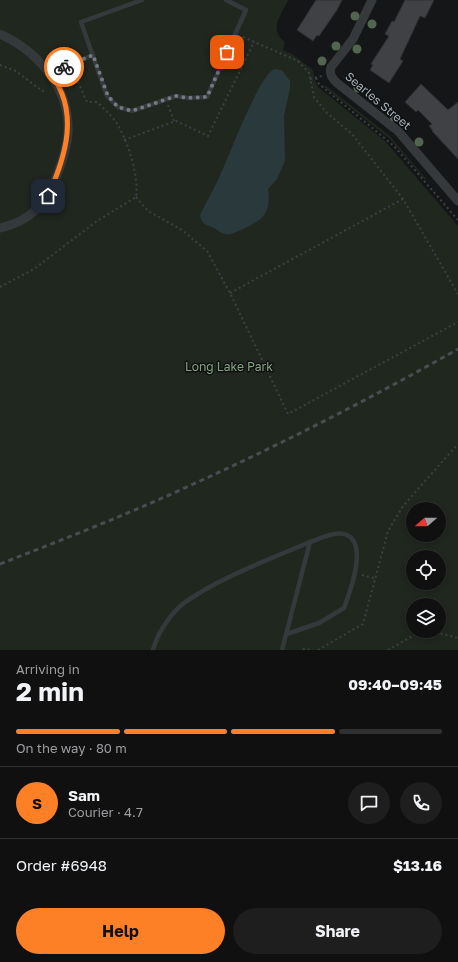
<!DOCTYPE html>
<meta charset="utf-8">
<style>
:root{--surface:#101011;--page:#1e1e1f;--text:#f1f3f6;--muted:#9c9d9f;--line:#303031;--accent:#fe8026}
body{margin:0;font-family:"Golos Text",sans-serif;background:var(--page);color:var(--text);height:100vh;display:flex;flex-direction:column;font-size:15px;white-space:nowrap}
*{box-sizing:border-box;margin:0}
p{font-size:13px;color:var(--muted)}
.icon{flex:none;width:22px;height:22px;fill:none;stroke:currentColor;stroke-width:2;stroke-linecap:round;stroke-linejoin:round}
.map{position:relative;height:650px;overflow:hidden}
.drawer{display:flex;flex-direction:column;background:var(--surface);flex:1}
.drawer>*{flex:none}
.needle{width:26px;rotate:250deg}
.tools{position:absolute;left:406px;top:502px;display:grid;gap:8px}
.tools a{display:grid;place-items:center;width:40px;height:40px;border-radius:50%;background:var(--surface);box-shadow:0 2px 6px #0003,0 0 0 1px var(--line);font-size:20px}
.pin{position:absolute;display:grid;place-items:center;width:34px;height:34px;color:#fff;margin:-17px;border-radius:8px;box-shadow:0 2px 6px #0006}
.courier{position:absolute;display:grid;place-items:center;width:40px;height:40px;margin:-20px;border:3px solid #fe8026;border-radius:50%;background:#fff;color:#222;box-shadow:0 1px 5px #0007}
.summary em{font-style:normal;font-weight:700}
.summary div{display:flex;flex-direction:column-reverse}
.summary{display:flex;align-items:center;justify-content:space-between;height:68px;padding:0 16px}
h1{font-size:26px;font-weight:700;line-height:30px}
.bar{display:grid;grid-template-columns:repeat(4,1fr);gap:6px 4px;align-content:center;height:48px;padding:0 16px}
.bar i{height:5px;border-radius:3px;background:var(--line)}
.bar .active{background:var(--accent)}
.bar p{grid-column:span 4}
.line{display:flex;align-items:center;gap:10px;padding:0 16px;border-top:1px solid var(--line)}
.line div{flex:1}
.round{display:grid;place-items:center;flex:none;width:42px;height:42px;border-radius:21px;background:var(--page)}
.primary-button{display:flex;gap:8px;margin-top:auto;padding:8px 16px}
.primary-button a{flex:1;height:46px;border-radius:24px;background:var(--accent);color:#111;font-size:16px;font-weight:700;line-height:46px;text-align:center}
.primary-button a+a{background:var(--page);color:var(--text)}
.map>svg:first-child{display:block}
.green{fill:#20271f;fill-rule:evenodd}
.water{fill:#2a393c}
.building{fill:#3f4144;stroke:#2f3033}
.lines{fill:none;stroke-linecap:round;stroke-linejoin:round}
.path{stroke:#3c4044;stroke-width:2;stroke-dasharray:2 3;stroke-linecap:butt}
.service{stroke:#36393c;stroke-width:4.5}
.minor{stroke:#36393c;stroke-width:9}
.rail{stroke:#494d52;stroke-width:3;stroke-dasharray:5 4;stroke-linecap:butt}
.tree{fill:#52654f}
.done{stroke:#737a80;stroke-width:4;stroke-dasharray:0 7.2}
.route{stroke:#fe8026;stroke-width:5}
.labels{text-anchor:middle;stroke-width:3;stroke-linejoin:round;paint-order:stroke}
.street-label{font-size:12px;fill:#a6b0b8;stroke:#101112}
.park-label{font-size:12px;fill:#83a57c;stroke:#101112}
</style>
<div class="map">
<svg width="458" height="650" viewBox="0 0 458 650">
<rect width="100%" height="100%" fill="#151617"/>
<path class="green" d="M0,0h288c-7,16 -20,29 -3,42l-2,8 9,4 21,16 1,8 4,9 67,54 73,85v424h-458zM413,509h26v26h-26zM413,557h26v26h-26zM413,605h26v26h-26z
M342,76h2l61,49 -1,1z
M325,85l65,51 36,43 -1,1 -35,-41 -66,-52z"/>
<path class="water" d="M274,69l8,1 8,11v7l-6,28 1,45 -8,18 -9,10c4,24 -6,32 -27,41 -5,2 -10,5 -15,4 -5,0 -9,-5 -14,-7 -6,-2 -11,-4 -12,-12 6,-12 12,-23 18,-35 10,-21 40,-103 56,-111z"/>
<path class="building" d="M316,0h26l-5,10 -18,26 -2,-1 -4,6 -16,-11z
M405,0h29l-9,18 -5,-2 -20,43 3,2 -14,22 -19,-13 3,-5 -2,-1 18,-28 -4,-2 7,-13 2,1z
M421,84l27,26 10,-8v57l-26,-28h1l-4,-5 3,-2 -14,-14 -2,2 -11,-10z"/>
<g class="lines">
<path class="path" d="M243,37l55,24 11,12 5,24 13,16 25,21 51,65 55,95
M0,65l16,6 26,20 5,-1
M316,78l3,6 75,62 64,74
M310,79l12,-3
M168,105l6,16
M124,140l52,-19 32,15 46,-94
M136,197l12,14 34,19 25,21 23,42 58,121 170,-92
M0,287l34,-18 63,-48 39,-24c3,-18 -6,-49 -15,-66 -5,-12 -15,-20 -24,-29h-10l-10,-22 -12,2
M230,293l173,-94
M362,575l12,3
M431,631l27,7
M303,650l1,-1 7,1
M318,650l45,-26 25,-93 15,-25 55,-62
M388,650l33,-19"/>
<path class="service" d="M142,0l-61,22 26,74 11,11 14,4 44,-15 12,2 19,-1 39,-87 -20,-10
M49,73l44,-18
M287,634l32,-11 25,-15c6,-16 24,-63 3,-73 -11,-5 -27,4 -37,7
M153,650c4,-15 14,-31 25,-42 8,-8 19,-13 28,-19 33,-19 69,-32 104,-47l-28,108"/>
<path class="minor" d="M372,0l-19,39 -22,28c-2,7 1,11 6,16l61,48 60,70
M0,34c38,17 71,55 68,100 -1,14 -6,28 -11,41 -11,29 -26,46 -57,53"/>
<path class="rail" d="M0,564c54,-21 108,-42 160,-65 102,-45 201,-95 298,-150"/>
</g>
<g class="tree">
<circle cx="355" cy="16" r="4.5"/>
<circle cx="372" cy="24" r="4.5"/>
<circle cx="336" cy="46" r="4.5"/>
<circle cx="357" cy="49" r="4.5"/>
<circle cx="322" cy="61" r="4.5"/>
<circle cx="358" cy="88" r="4.5"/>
<circle cx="394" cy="117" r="4.5"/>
<circle cx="419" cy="142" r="4.5"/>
</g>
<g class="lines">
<path class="done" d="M64,67l29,-12 15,41 10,11 14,4 44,-15 12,2 19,-1 20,-45"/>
<path class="route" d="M48,196c18,-40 32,-85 2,-123l14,-6"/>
</g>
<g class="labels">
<g class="street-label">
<text transform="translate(378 101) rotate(40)" y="4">Searles Street</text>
</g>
<g class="park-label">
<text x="229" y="371">Long Lake Park</text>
</g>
</g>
</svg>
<div class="tools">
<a><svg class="needle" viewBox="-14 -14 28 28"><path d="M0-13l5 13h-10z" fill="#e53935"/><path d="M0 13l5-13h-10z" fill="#9c9d9f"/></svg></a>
<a><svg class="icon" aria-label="locate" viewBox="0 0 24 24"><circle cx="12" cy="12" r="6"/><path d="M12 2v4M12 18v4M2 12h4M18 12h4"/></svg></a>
<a><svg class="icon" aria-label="layers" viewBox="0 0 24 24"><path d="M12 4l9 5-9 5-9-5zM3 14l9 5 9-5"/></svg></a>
</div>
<div class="pin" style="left:227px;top:52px;background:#ea580c"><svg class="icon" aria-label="bag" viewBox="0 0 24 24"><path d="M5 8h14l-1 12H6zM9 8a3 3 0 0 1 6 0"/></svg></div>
<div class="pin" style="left:48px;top:196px;background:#1f2937"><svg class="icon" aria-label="home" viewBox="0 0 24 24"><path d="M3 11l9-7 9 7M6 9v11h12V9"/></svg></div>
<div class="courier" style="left:64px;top:67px"><svg class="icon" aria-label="bike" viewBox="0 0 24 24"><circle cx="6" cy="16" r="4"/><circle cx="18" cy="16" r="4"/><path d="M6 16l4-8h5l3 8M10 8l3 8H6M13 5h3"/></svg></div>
</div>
<section class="drawer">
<div class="summary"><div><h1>2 min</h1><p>Arriving in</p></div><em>09:40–09:45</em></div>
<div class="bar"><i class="active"></i><i class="active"></i><i class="active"></i><i></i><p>On the way · 80 m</p></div>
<div class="line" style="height:72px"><b class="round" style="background:var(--accent);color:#111">S</b><div><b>Sam</b><p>Courier · 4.7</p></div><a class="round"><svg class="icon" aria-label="chat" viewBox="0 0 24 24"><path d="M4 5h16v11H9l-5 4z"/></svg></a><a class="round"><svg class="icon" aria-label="phone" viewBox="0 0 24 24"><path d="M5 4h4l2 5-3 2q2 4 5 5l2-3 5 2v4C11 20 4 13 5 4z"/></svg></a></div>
<div class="line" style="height:52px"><div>Order #6948</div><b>$13.16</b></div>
<div class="primary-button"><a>Help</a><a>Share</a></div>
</section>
